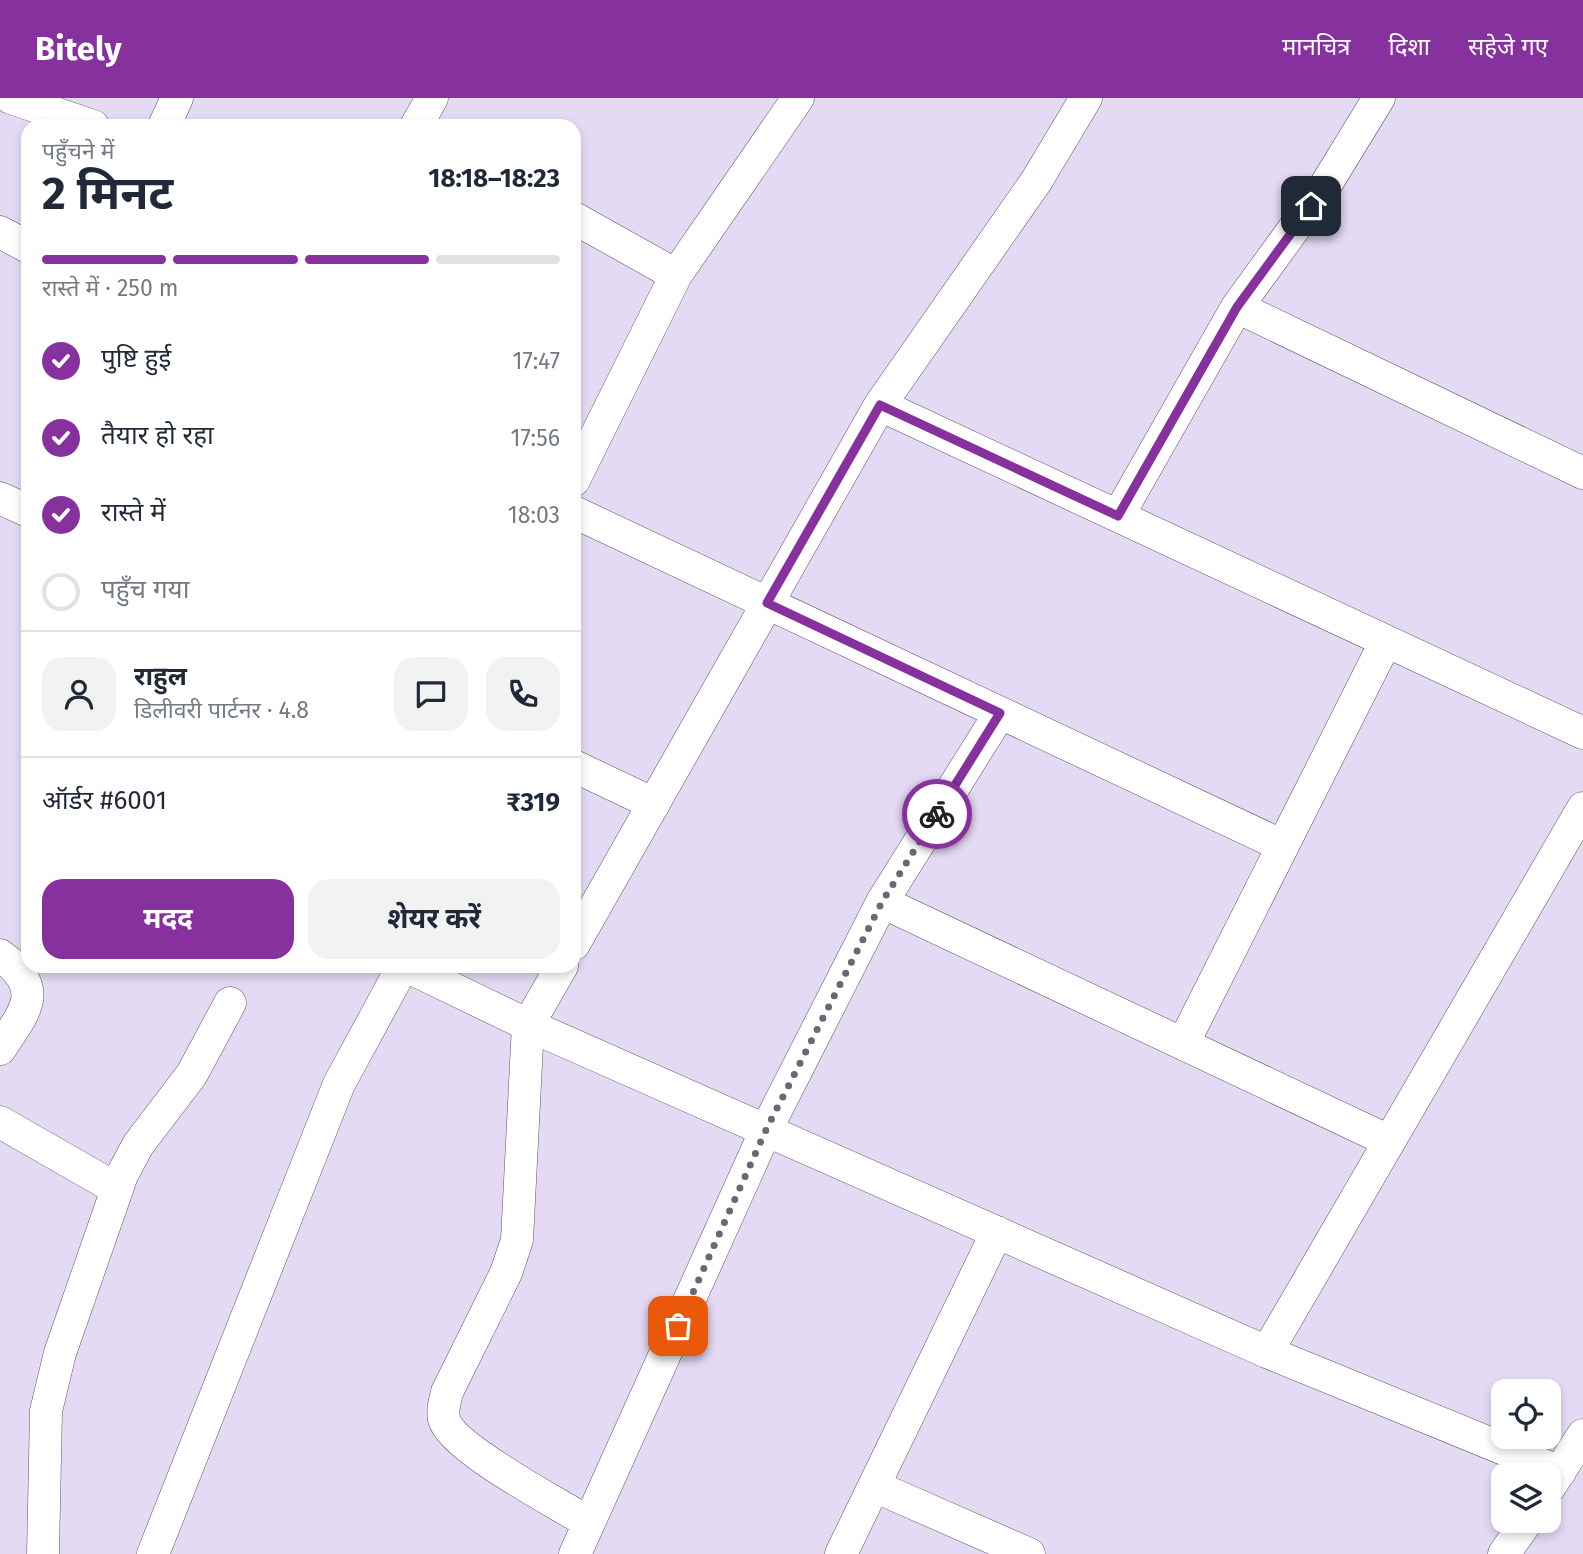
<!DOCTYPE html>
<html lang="hi">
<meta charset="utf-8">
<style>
:root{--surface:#fff;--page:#f2f2f3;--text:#1f2937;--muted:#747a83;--line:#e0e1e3;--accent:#87319f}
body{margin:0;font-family:"Fira Sans","Noto Sans Devanagari",sans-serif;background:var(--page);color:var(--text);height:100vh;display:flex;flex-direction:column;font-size:26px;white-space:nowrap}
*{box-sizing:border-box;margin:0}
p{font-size:23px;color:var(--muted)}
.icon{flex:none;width:38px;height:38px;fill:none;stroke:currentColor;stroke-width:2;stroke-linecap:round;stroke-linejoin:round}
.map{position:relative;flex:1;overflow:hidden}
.side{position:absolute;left:21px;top:21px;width:560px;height:854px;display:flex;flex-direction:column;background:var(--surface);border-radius:21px;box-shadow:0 4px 10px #0003}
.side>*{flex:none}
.tools{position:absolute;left:1491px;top:1281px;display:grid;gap:14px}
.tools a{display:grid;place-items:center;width:70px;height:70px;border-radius:14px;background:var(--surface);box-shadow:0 4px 10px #0003;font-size:35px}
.pin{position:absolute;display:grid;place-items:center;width:60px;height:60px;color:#fff;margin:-30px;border-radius:14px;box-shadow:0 4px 10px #0006}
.courier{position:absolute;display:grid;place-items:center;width:70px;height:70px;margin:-35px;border:5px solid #87319f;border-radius:50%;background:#fff;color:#222;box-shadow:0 2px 9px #0007}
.summary em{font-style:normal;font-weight:700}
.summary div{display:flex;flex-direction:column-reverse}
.summary{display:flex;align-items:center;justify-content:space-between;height:119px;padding:0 21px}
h1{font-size:46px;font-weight:700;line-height:52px}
.bar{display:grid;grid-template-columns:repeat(4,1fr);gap:10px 7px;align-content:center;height:84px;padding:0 21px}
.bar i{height:9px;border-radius:5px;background:var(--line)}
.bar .active{background:var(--accent)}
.bar p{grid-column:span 4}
.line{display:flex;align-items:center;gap:18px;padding:0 21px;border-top:2px solid var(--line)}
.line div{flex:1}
.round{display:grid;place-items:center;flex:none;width:74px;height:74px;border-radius:21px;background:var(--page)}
ol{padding:0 21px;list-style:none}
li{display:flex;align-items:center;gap:21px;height:77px}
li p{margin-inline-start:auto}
li .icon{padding:7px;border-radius:50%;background:var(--accent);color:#fff;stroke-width:4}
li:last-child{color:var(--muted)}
li i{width:38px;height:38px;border:4px solid var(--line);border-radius:50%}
.button{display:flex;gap:14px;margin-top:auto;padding:14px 21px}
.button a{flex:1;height:80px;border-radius:21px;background:var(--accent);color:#fff;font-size:28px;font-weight:700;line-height:80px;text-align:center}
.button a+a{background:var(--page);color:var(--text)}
header{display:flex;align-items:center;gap:42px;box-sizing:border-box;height:98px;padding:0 35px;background:var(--accent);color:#fff}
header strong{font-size:33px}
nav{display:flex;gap:38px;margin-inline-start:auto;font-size:24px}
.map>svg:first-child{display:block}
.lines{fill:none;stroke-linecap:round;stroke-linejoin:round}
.street-casing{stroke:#5b5268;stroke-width:33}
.street{stroke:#fff;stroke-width:32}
.done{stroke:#6d6676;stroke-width:7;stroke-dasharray:0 12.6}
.route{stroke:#87319f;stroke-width:9}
</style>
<header>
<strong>Bitely</strong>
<nav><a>मानचित्र</a><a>दिशा</a><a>सहेजे गए</a></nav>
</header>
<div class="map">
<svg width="1583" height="1456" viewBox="0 0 1583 1456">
<rect width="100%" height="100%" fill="#e5daf4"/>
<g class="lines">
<defs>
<path id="street" d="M11,0l82,28
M164,28l13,-28
M416,28l16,-28
M574,120l102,57
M0,134l28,15
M1237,209l346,166
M880,307l703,328
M574,382l102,-205 122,-177
M0,400l28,13
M574,414l709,334
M1118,418l119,-209 88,-121 54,-88
M574,668l80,38
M882,804l507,239
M574,846l306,-539 157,-225 49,-82
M0,857c46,34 26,55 0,94
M406,868l122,59 739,327 293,120
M562,868l-34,59 -11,215 -11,33 -59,119c-2,9 -5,18 -3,27 8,30 116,85 145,104
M1183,946l203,-403
M0,1024l117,67
M1267,1254l316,-544
M874,1388l155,68
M1549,1390l34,-53
M43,1456l3,-143 14,-58 62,-178 16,-30 54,-71 38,-71
M153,1456l186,-470 64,-118
M575,1456l191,-424 116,-228 118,-189
M841,1456l156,-322
M1504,1456l23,-33"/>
</defs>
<use href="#street" class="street-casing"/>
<use href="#street" class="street"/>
</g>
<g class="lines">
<path class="done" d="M678,1228l88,-196 116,-228 55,-88"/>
<path class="route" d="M937,716l63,-101 -233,-110 113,-198 238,111 119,-209 74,-101"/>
</g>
</svg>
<div class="tools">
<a><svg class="icon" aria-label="locate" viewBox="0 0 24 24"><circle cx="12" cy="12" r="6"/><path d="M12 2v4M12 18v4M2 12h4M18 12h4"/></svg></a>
<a><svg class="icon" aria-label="layers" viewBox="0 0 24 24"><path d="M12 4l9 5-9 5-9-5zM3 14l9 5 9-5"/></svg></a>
</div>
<div class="pin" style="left:678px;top:1228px;background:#ea580c"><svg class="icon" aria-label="bag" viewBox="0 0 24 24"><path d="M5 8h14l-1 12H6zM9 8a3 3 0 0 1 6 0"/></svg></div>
<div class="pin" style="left:1311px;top:108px;background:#1f2937"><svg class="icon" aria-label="home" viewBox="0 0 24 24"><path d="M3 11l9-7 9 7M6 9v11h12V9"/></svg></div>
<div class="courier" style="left:937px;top:716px"><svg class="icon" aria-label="bike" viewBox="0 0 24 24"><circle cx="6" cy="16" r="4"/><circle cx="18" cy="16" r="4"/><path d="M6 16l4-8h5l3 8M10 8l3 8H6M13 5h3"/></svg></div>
<section class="side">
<div class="summary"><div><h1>2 मिनट</h1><p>पहुँचने में</p></div><em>18:18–18:23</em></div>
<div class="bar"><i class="active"></i><i class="active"></i><i class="active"></i><i></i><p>रास्ते में · 250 m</p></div>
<ol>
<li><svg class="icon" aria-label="check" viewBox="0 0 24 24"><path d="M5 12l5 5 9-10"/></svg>पुष्टि हुई<p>17:47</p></li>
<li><svg class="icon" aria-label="check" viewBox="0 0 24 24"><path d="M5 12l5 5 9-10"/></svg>तैयार हो रहा<p>17:56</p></li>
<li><svg class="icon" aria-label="check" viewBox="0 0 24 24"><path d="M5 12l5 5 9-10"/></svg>रास्ते में<p>18:03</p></li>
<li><i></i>पहुँच गया</li>
</ol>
<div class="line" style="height:126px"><a class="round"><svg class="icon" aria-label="person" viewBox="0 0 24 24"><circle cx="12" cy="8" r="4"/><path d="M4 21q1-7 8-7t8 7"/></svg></a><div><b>राहुल</b><p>डिलीवरी पार्टनर · 4.8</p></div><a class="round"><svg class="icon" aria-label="chat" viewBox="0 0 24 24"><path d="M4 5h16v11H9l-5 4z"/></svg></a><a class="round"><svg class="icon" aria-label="phone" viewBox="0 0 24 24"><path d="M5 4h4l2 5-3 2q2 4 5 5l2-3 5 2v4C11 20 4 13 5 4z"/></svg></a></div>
<div class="line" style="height:91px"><div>ऑर्डर #6001</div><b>₹319</b></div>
<div class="button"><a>मदद</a><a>शेयर करें</a></div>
</section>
</div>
